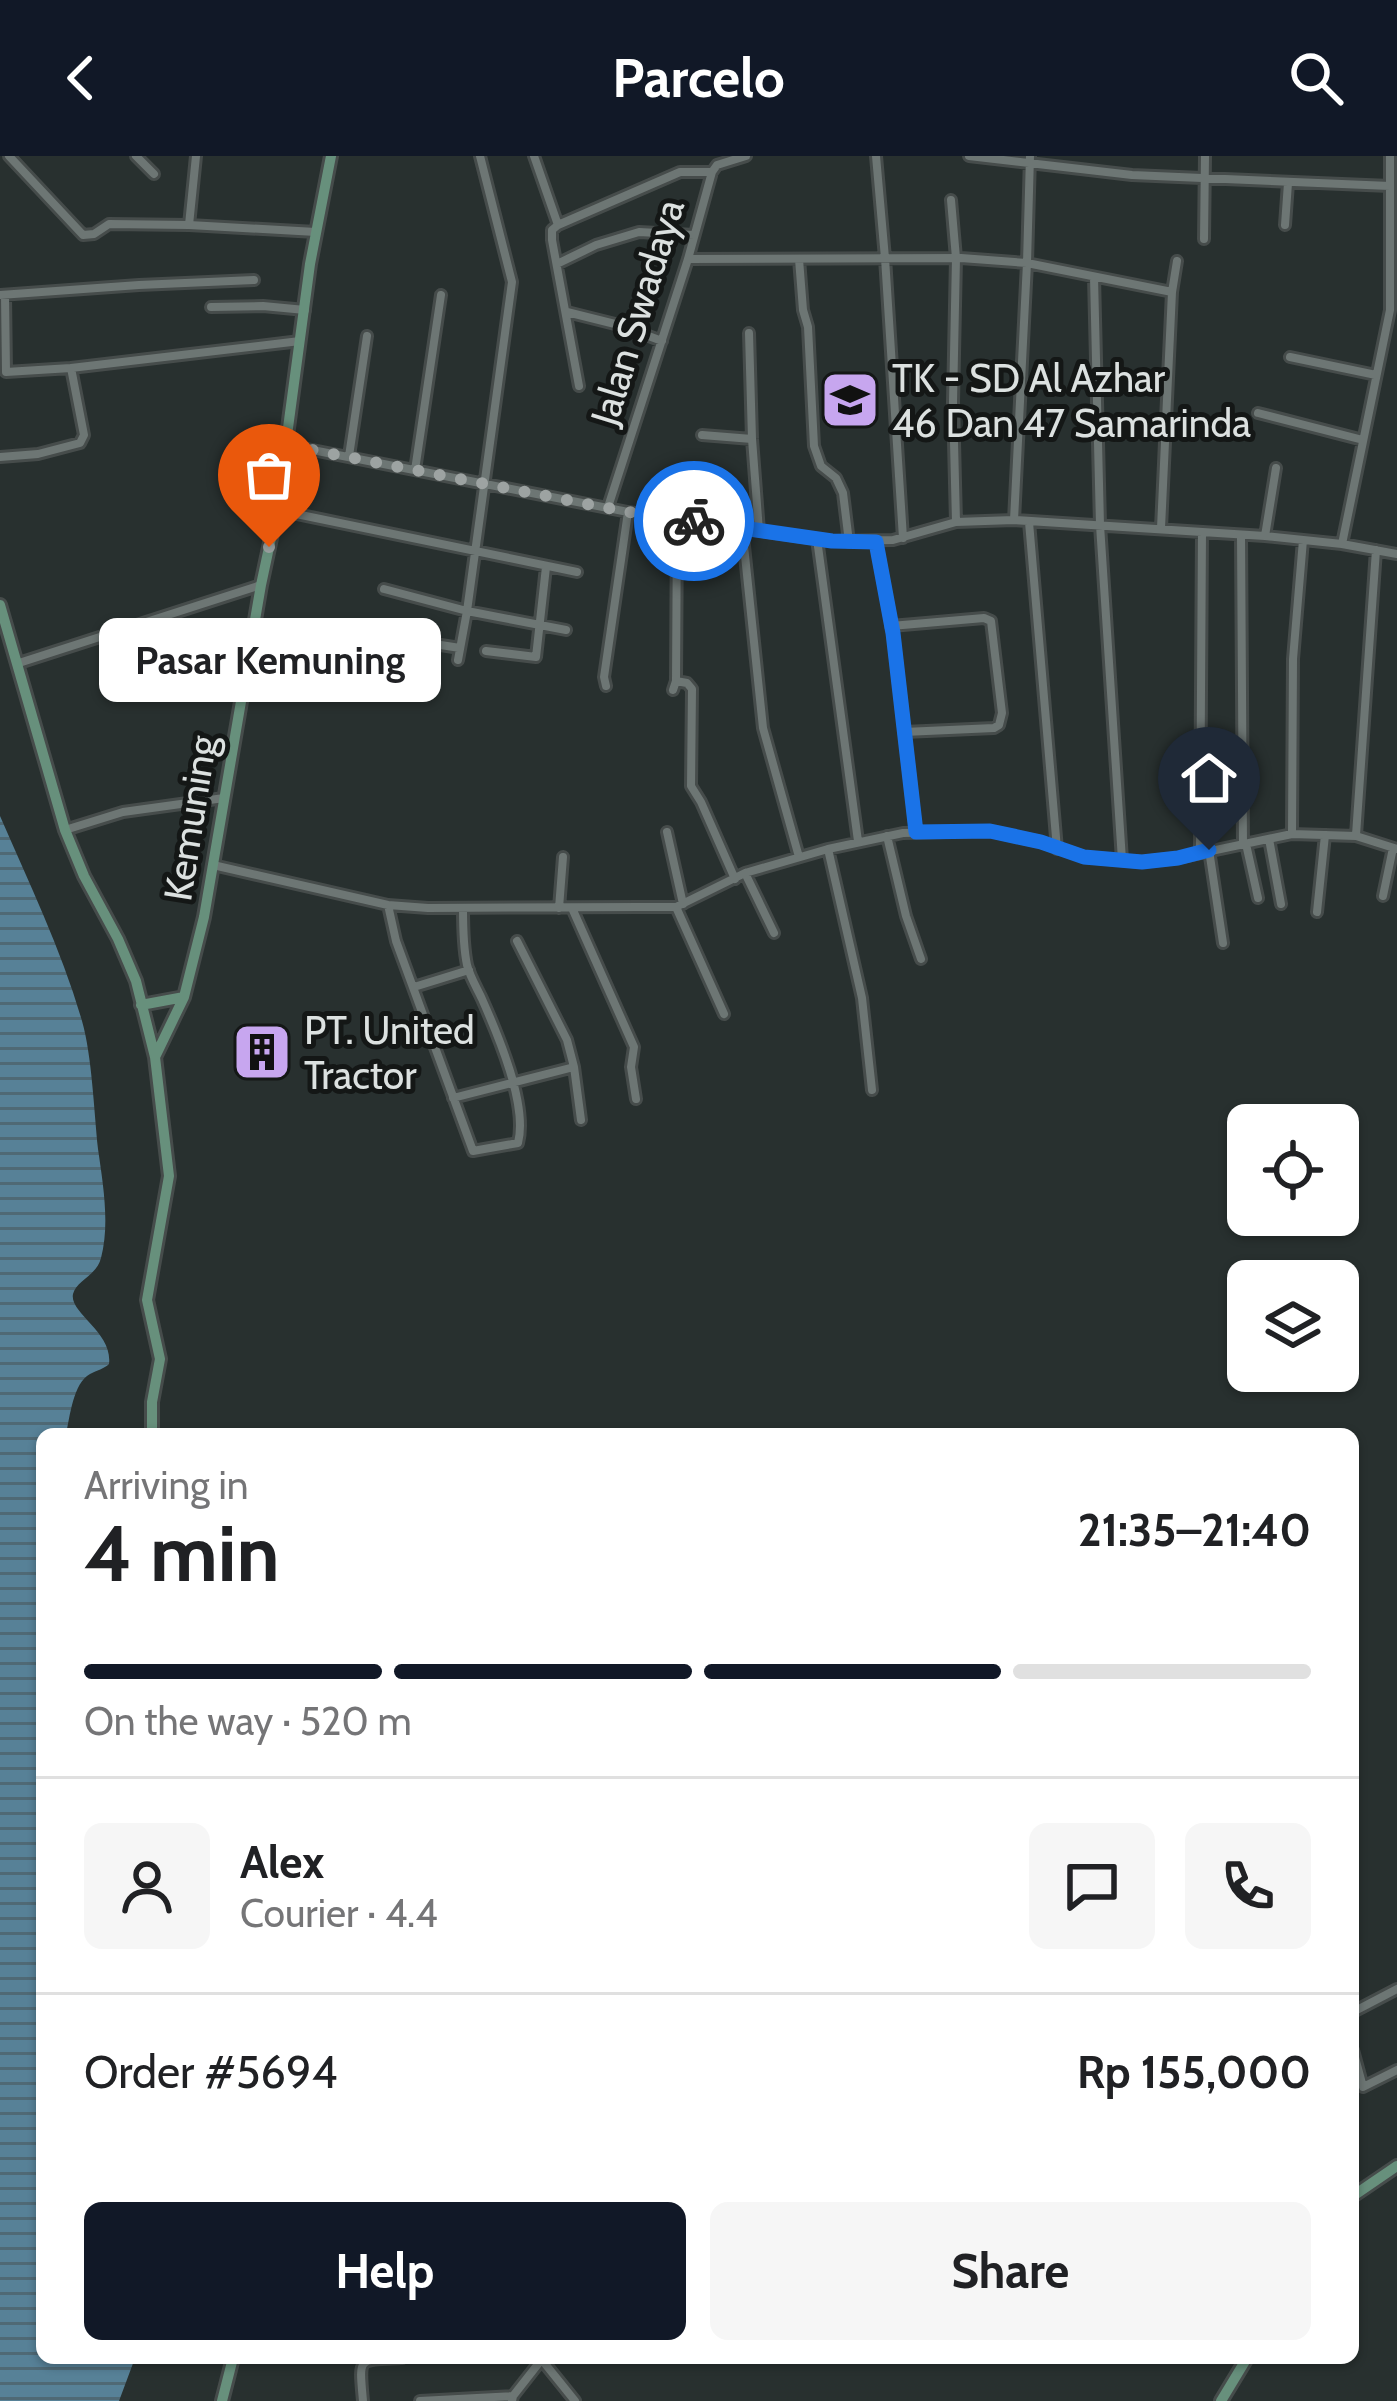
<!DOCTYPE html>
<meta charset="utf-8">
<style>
:root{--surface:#fff;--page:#f6f6f6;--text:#202124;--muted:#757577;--line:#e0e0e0;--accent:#111827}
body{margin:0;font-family:Cabin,sans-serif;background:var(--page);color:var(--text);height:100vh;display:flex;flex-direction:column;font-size:45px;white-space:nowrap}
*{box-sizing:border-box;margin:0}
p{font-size:39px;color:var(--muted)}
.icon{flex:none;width:66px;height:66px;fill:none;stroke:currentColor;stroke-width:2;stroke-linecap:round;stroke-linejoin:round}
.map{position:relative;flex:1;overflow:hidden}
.side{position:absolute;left:36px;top:1272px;width:1323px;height:936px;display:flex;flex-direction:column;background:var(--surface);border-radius:18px;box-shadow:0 3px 9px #0004}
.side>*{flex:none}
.tools{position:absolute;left:1227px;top:948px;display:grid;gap:24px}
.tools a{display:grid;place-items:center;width:132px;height:132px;border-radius:18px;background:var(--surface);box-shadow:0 3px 9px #0004;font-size:60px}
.pin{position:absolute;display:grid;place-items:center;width:102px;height:102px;color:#fff;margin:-123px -51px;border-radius:50% 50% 50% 0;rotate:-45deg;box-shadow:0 0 12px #0007}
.pin .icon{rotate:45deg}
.courier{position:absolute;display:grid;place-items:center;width:120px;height:120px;margin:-60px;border:9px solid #1a73e8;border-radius:50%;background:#fff;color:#222;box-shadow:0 3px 15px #0007}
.bubble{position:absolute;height:84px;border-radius:18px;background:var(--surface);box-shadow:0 3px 9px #0004;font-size:39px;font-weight:800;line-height:84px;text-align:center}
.overview em{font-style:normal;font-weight:800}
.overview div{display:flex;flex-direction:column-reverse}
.overview{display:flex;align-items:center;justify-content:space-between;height:204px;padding:0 48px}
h1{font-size:78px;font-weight:800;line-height:90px}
.bar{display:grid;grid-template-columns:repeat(4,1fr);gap:18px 12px;align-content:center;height:144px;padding:0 48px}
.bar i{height:15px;border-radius:9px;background:var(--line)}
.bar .current{background:var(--accent)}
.bar p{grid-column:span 4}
.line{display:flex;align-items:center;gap:30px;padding:0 48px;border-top:3px solid var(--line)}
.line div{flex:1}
.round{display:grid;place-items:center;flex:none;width:126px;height:126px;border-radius:18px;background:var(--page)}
.button{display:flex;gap:24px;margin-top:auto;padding:24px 48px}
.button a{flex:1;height:138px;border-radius:18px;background:var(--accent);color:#fff;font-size:48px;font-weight:800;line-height:138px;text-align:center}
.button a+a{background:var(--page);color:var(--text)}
header{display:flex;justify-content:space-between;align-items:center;height:156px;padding:0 48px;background:var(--accent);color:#fff;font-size:54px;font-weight:800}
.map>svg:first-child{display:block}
.water{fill:url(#water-rules)}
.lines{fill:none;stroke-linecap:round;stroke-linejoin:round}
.street-casing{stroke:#464c4b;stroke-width:14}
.secondary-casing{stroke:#464c4b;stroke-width:16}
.street{stroke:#6d7674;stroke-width:8}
.secondary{stroke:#67907c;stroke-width:10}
.done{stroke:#9da3a2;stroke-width:12;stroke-dasharray:0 21.6}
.route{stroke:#1a73e8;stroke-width:15}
.labels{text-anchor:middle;stroke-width:10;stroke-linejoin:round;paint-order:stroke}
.street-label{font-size:39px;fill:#dce1e0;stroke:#141716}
.poi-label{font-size:39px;fill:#dce1e0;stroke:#141716;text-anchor:start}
</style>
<header><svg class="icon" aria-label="back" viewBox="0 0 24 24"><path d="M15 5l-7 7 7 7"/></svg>Parcelo<svg class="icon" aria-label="search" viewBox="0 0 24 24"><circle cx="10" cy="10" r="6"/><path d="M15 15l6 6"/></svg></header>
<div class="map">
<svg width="1397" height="2245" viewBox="0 0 1397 2245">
<defs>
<pattern id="water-rules" width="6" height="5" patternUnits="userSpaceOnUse" patternTransform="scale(3)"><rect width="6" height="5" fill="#578197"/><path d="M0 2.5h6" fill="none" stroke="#4f6975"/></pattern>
</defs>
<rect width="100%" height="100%" fill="#28302f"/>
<path class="water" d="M0,660c29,67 62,135 82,205 10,35 12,90 16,128 5,35 12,75 3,109 -4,17 -25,23 -28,36 -4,19 40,38 36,70 -5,5 -12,6 -19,10 -17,9 -20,43 -24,60h-24v924h93l-16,43h-119z"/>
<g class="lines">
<defs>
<path id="street" d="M9,0l74,79 11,-1 15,-10 80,1 127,7
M136,0l18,18
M534,0l24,69 -6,5v10l27,146
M876,0l9,102 18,280
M969,0l163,19 258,11
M951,44l5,58 -3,144 3,120
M189,69l7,-69
M558,69l122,-53h32
M1285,69l3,-42
M1204,83l1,-83
M688,103l273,-1 66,5 145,29 -11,236
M799,103l4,51 5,17 6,119 7,20 15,12 7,15 6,49
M557,108l39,-19 43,-13 55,3
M1094,121l6,248 22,335
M1172,136l5,-31
M0,139l139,-10 115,-5
M211,151l52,-1 42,4
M567,156l52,13 43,16
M749,177l3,106 7,92
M1290,201l86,18
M71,212l229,-27
M1258,257l105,27
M702,279l50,4
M287,289l341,67 203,29 62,-1 63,-18 58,-2 251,16 77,8 55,10
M349,300l18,-120
M0,301l38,-3 42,-11 4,-8 -13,-67 -65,4 -1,-77
M415,314l26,-175
M608,351l80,-248 24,-87 5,-7 29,-9
M277,354l300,62
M1014,364l13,-257 3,-107
M1029,366l28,327
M742,371l21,201 36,129
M1241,379l2,310
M1265,380l11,-68
M817,383l41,302
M876,386l17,91 23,199
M1342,388l48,-234v-154
M384,433l83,22 99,19
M891,470l93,-8 7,3 11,92 -3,12 -5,3 -90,4
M402,483l58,9
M486,495l50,6 10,-90
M458,504l9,-49 45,-329 -32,-126
M19,507l242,-78
M676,525l11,2 5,6 -1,97 10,16 34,77
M606,530l-2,-9 24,-165
M673,534l3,-9 1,-162
M65,674l58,-18 101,-14
M667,676l16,72
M1292,678l1,-175 10,-119
M1356,679l20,-285
M887,680l19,80 15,43
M1269,683l12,65
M1246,688l12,54
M828,693l34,149 10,92
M1209,694l14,93
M1200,695l2,-319
M213,709l175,40 40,3 212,-1h36l69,-34 83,-24 75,-16 87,-2 51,11 43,15 58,5 36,-4 114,-24 64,2 41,13
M745,717l29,60
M1383,740l10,-48
M388,749l8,36 77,210 45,-8c10,-38 -20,-108 -36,-144 -5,-11 -12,-22 -15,-34 -4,-19 -4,-38 -4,-57
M676,751l48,107
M559,752l4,-51
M572,752l62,139 -3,20 5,32
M1317,756l8,-77
M414,831l55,-17
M574,911l7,53
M453,942l121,-31 -7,-27 -50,-99
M1353,1856l44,-23
M1353,1894l10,37 34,-17
M542,2204l33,41
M513,2240l29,-37
M363,2245c-4,-45 -6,-41 39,-43
M420,2245l93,-5 -1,5"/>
<path id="secondary" d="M0,449l65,225 19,46 34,63 18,42 19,76 14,119 -22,124 13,59 -8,43v32
M141,849l43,-8
M155,901l29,-60 20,-80 57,-332 16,-75 33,-246 21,-108
M1353,2040l44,-30
M222,2245l11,-43
M1221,2245l26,-43"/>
</defs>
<use href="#street" class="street-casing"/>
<use href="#secondary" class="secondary-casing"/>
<use href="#street" class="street"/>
<use href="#secondary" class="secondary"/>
</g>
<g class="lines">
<path class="done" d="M269,391l18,-102 341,67 66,9"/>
<path class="route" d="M694,365l138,20 44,1 17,91 23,199 74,-1 51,11 43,15 58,5 36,-4 31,-8"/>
</g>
<defs>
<symbol id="school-square" viewBox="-11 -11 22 22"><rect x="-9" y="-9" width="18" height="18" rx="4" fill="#c7a6ef" stroke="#141716"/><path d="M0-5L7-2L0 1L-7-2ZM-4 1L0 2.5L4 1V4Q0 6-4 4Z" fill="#111"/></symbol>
<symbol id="building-square" viewBox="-11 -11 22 22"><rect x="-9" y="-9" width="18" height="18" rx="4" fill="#c7a6ef" stroke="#141716"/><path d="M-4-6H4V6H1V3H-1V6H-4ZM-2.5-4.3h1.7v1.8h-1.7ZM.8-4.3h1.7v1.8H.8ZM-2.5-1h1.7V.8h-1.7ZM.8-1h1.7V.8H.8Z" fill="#111"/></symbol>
</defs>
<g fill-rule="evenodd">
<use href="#school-square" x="817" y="211" width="66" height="66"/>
<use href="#building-square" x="229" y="863" width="66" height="66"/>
</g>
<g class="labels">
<g class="street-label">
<text transform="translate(637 156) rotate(-73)" y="14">Jalan Swadaya</text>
<text transform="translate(190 662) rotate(-81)" y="14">Kemuning</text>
</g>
<g class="poi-label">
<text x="892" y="236">TK - SD Al Azhar<tspan x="892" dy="45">46 Dan 47 Samarinda</tspan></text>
<text x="304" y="888">PT. United<tspan x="304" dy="45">Tractor</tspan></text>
</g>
</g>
</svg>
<div class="tools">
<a><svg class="icon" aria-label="locate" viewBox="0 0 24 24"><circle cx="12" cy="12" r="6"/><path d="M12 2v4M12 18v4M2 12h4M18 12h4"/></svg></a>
<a><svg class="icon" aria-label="layers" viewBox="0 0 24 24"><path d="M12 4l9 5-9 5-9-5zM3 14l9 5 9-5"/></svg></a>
</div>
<div class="pin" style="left:269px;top:391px;background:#ea580c"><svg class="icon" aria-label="bag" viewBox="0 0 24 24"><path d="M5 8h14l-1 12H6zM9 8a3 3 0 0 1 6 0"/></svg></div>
<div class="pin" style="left:1209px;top:694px;background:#1f2937"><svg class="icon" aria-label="home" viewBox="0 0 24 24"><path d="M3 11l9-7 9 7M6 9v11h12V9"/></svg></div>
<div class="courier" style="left:694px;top:365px"><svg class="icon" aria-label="bike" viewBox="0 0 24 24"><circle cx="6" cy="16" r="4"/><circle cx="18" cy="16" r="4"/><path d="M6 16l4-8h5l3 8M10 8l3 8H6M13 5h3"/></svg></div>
<div class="bubble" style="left:99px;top:462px;width:342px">Pasar Kemuning</div>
<section class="side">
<div class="overview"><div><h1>4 min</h1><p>Arriving in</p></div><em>21:35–21:40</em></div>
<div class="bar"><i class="current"></i><i class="current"></i><i class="current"></i><i></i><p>On the way · 520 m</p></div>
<div class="line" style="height:216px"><a class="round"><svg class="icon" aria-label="person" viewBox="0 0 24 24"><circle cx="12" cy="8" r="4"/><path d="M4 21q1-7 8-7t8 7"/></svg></a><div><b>Alex</b><p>Courier · 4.4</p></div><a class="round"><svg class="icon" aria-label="chat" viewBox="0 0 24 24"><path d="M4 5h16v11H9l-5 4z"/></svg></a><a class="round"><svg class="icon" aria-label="phone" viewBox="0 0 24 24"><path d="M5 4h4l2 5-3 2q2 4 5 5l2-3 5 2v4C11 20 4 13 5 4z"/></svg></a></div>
<div class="line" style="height:156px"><div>Order #5694</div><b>Rp 155,000</b></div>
<div class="button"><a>Help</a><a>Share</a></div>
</section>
</div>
